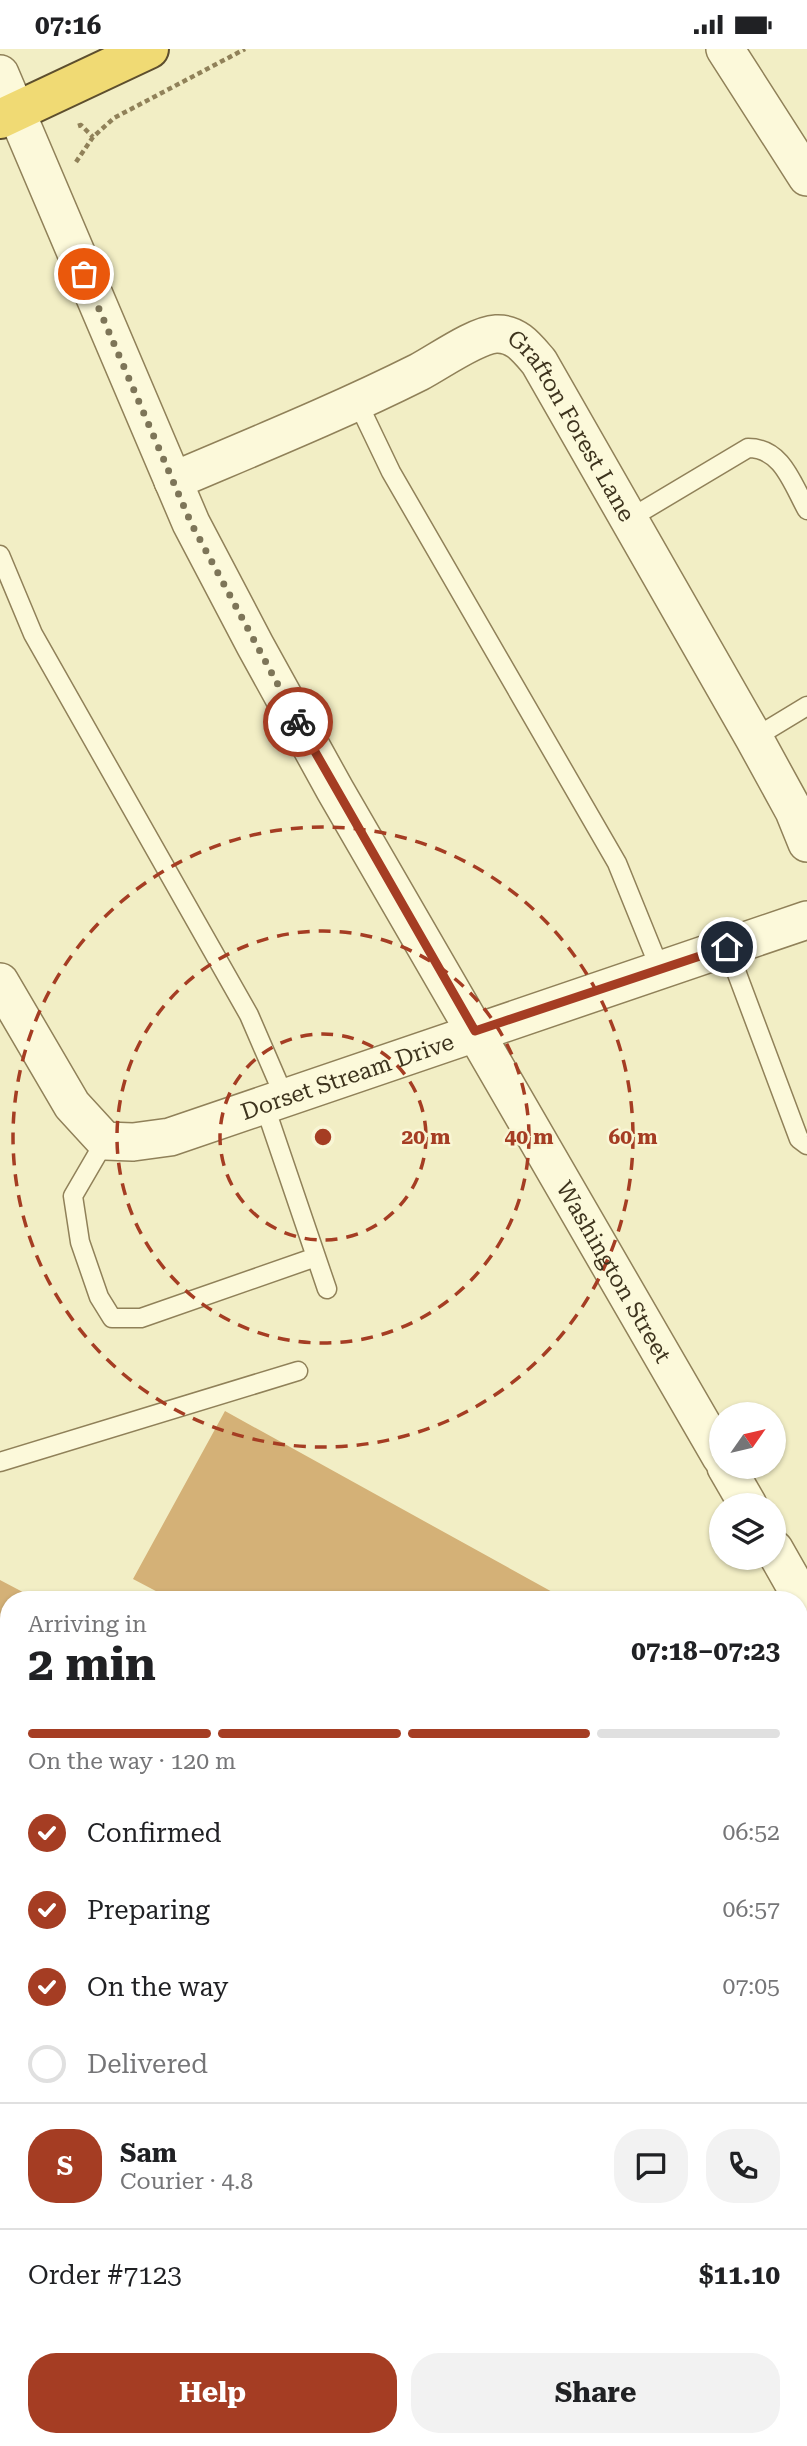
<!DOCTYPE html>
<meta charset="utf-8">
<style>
:root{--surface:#fff;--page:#f2f2f2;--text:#202124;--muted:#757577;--line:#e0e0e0;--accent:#a53d23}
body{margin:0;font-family:"Roboto Serif",serif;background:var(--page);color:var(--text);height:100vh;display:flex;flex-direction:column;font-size:26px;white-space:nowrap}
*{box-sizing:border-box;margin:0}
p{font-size:23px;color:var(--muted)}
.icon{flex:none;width:38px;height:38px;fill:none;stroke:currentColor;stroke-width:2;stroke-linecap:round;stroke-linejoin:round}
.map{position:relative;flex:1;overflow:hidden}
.side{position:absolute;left:0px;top:1542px;width:808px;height:856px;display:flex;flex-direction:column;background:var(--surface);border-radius:28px 28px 0 0;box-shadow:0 2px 5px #0004}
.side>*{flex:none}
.needle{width:46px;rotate:56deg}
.tools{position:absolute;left:709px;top:1353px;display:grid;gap:14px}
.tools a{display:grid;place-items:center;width:77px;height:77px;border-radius:50%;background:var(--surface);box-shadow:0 2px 5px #0004;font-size:35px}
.pin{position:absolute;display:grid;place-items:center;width:60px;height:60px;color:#fff;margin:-30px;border:4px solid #fff;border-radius:50%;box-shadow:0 2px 7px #0007}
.courier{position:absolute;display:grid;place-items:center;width:70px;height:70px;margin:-35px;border:5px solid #a53d23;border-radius:50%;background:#fff;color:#222;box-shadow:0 2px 9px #0007}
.headline em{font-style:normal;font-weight:700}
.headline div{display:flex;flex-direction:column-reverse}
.headline{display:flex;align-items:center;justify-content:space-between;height:119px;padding:0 28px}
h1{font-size:46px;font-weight:700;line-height:52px}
.bar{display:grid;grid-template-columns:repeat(4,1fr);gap:10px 7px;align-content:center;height:84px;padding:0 28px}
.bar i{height:9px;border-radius:5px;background:var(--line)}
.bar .on{background:var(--accent)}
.bar p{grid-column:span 4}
.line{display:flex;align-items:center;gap:18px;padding:0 28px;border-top:2px solid var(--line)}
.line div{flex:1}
.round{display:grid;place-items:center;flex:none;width:74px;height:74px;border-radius:28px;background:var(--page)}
ol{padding:0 28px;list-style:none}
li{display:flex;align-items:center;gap:21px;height:77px}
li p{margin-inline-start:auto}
li .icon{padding:7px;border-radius:50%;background:var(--accent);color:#fff;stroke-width:4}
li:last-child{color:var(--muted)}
li i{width:38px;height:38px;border:4px solid var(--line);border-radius:50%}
.action{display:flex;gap:14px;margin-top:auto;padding:14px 28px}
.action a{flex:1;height:80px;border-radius:28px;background:var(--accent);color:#fff;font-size:28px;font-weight:700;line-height:80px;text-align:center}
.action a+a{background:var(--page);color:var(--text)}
.status{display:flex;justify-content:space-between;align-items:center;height:49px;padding:0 35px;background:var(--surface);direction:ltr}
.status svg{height:19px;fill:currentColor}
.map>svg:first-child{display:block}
.building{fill:#d4b177}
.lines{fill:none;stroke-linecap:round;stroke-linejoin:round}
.service-casing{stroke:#908159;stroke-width:21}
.minor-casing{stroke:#908159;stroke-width:40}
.trunk-casing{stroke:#5d4e2d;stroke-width:42}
.path{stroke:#908159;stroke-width:4.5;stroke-dasharray:5 3.5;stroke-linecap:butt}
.service{stroke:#fcf9da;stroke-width:18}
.minor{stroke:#fcf9da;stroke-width:37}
.trunk{stroke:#f0da74;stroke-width:38}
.rail-casing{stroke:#3e341e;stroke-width:8}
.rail{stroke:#f9f6d5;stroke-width:5;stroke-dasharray:16;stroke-linecap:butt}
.done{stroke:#7d7558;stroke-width:7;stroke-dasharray:0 12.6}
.route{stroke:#a53d23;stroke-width:9}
.ring{fill:none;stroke:#a53d23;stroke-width:3.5;stroke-dasharray:12 9}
.labels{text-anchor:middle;stroke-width:5;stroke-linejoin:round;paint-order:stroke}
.street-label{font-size:23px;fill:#3e341e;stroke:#f9f6d5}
.centre{fill:#a53d23;stroke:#f9f6d5;stroke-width:3.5}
.ring-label{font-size:21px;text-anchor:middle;font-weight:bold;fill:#a53d23;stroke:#f9f6d5;stroke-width:5;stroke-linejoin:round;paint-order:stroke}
</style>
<div class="status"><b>07:16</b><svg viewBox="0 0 49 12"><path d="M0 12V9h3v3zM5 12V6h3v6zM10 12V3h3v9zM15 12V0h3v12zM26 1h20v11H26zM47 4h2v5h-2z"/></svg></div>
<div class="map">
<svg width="807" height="2397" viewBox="0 0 807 2397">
<rect width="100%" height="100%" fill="#f2eec5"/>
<path class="building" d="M225,1362l340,188h-394l-38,-20z
M0,1531l36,19h-27v153l-9,-5z
M9,1903v260l-9,-5v-239z
M800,1986l7,4v173l-7,-4z
M800,2230l7,4v163h-204l4,-8h193z
M417,2389h121l-5,8h-101z"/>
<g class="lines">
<defs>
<path id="service" d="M357,352l34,71 226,391 43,106
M629,470l119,-71c34,0 44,35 59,62
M0,506l33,79 216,381 35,81
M754,689l53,-32
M727,898l72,192 8,6
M264,1055l63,185
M105,1092l-32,55 7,46 19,55 13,21h29l175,-61
M0,1413l298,-91
M0,1757l9,5
M800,2199l7,3"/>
<g id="minor">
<path d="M725,0l82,128"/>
<path id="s1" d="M0,25l191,449 64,122 80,145 386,667"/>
<path id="s2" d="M173,432c82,-35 166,-69 246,-109 19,-10 57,-37 77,-38 20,-1 31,14 43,28l215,376 40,73 13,32"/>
<path id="s3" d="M0,933l72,123 33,36 28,1 37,-5 637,-217"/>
<path d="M726,1418l22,38"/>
<path d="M774,1500l33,58"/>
</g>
<path id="trunk" d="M0,70l149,-70"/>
</defs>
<use href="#service" class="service-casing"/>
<use href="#minor" class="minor-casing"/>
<use href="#trunk" class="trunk-casing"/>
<path class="path" d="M78,77l3,-1 12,12
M76,113l17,-25 21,-19 131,-69"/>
<use href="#service" class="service"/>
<use href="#minor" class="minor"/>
<use href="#trunk" class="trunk"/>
<defs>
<path id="rail" d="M0,2248l9,4
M258,2389l15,8"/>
</defs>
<use href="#rail" class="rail-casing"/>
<use href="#rail" class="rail"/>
</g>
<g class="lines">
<path class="done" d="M84,225l107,249 107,199"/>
<path class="route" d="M298,673l177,309 252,-84"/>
</g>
<g class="ring">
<circle cx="323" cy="1088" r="103"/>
<circle cx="323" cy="1088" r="206"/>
<circle cx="323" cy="1088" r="310"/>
</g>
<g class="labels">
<g class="street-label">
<text dy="8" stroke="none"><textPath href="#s2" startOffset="480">Grafton Forest Lane</textPath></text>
<text dy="8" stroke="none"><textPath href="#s3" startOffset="444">Dorset Stream Drive</textPath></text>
<text dy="8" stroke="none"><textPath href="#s1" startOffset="1348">Washington Street</textPath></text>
</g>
</g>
<circle cx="323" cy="1088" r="10" class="centre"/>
<g class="ring-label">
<text x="426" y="1095">20 m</text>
<text x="529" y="1095">40 m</text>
<text x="633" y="1095">60 m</text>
</g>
</svg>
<div class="tools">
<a><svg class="needle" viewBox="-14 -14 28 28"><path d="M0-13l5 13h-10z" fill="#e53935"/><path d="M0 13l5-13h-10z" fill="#757577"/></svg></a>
<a><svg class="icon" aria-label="layers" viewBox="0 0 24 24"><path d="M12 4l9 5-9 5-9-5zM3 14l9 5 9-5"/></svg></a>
</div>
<div class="pin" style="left:84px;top:225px;background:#ea580c"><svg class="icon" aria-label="bag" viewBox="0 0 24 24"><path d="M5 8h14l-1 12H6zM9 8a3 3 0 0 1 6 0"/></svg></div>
<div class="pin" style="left:727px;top:898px;background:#1f2937"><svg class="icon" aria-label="home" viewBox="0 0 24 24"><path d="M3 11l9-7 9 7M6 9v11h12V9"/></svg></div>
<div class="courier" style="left:298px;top:673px"><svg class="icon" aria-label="bike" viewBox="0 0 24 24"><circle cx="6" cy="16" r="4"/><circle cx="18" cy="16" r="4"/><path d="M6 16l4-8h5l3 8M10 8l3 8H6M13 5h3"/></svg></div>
<section class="side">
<div class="headline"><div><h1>2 min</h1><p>Arriving in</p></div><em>07:18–07:23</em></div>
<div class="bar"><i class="on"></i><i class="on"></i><i class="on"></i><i></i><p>On the way · 120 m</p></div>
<ol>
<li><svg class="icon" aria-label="check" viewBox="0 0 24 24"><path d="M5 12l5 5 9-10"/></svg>Confirmed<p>06:52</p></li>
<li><svg class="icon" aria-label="check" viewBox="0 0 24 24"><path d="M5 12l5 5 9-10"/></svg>Preparing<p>06:57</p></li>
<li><svg class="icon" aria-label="check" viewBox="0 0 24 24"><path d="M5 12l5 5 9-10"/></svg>On the way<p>07:05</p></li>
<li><i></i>Delivered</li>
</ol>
<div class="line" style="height:126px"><b class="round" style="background:var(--accent);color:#fff">S</b><div><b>Sam</b><p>Courier · 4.8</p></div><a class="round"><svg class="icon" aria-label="chat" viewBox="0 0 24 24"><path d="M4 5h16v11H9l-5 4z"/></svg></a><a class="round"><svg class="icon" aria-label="phone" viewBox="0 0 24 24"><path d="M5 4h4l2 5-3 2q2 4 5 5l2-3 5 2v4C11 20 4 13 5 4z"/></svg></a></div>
<div class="line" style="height:91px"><div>Order #7123</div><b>$11.10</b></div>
<div class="action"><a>Help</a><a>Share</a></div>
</section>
</div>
